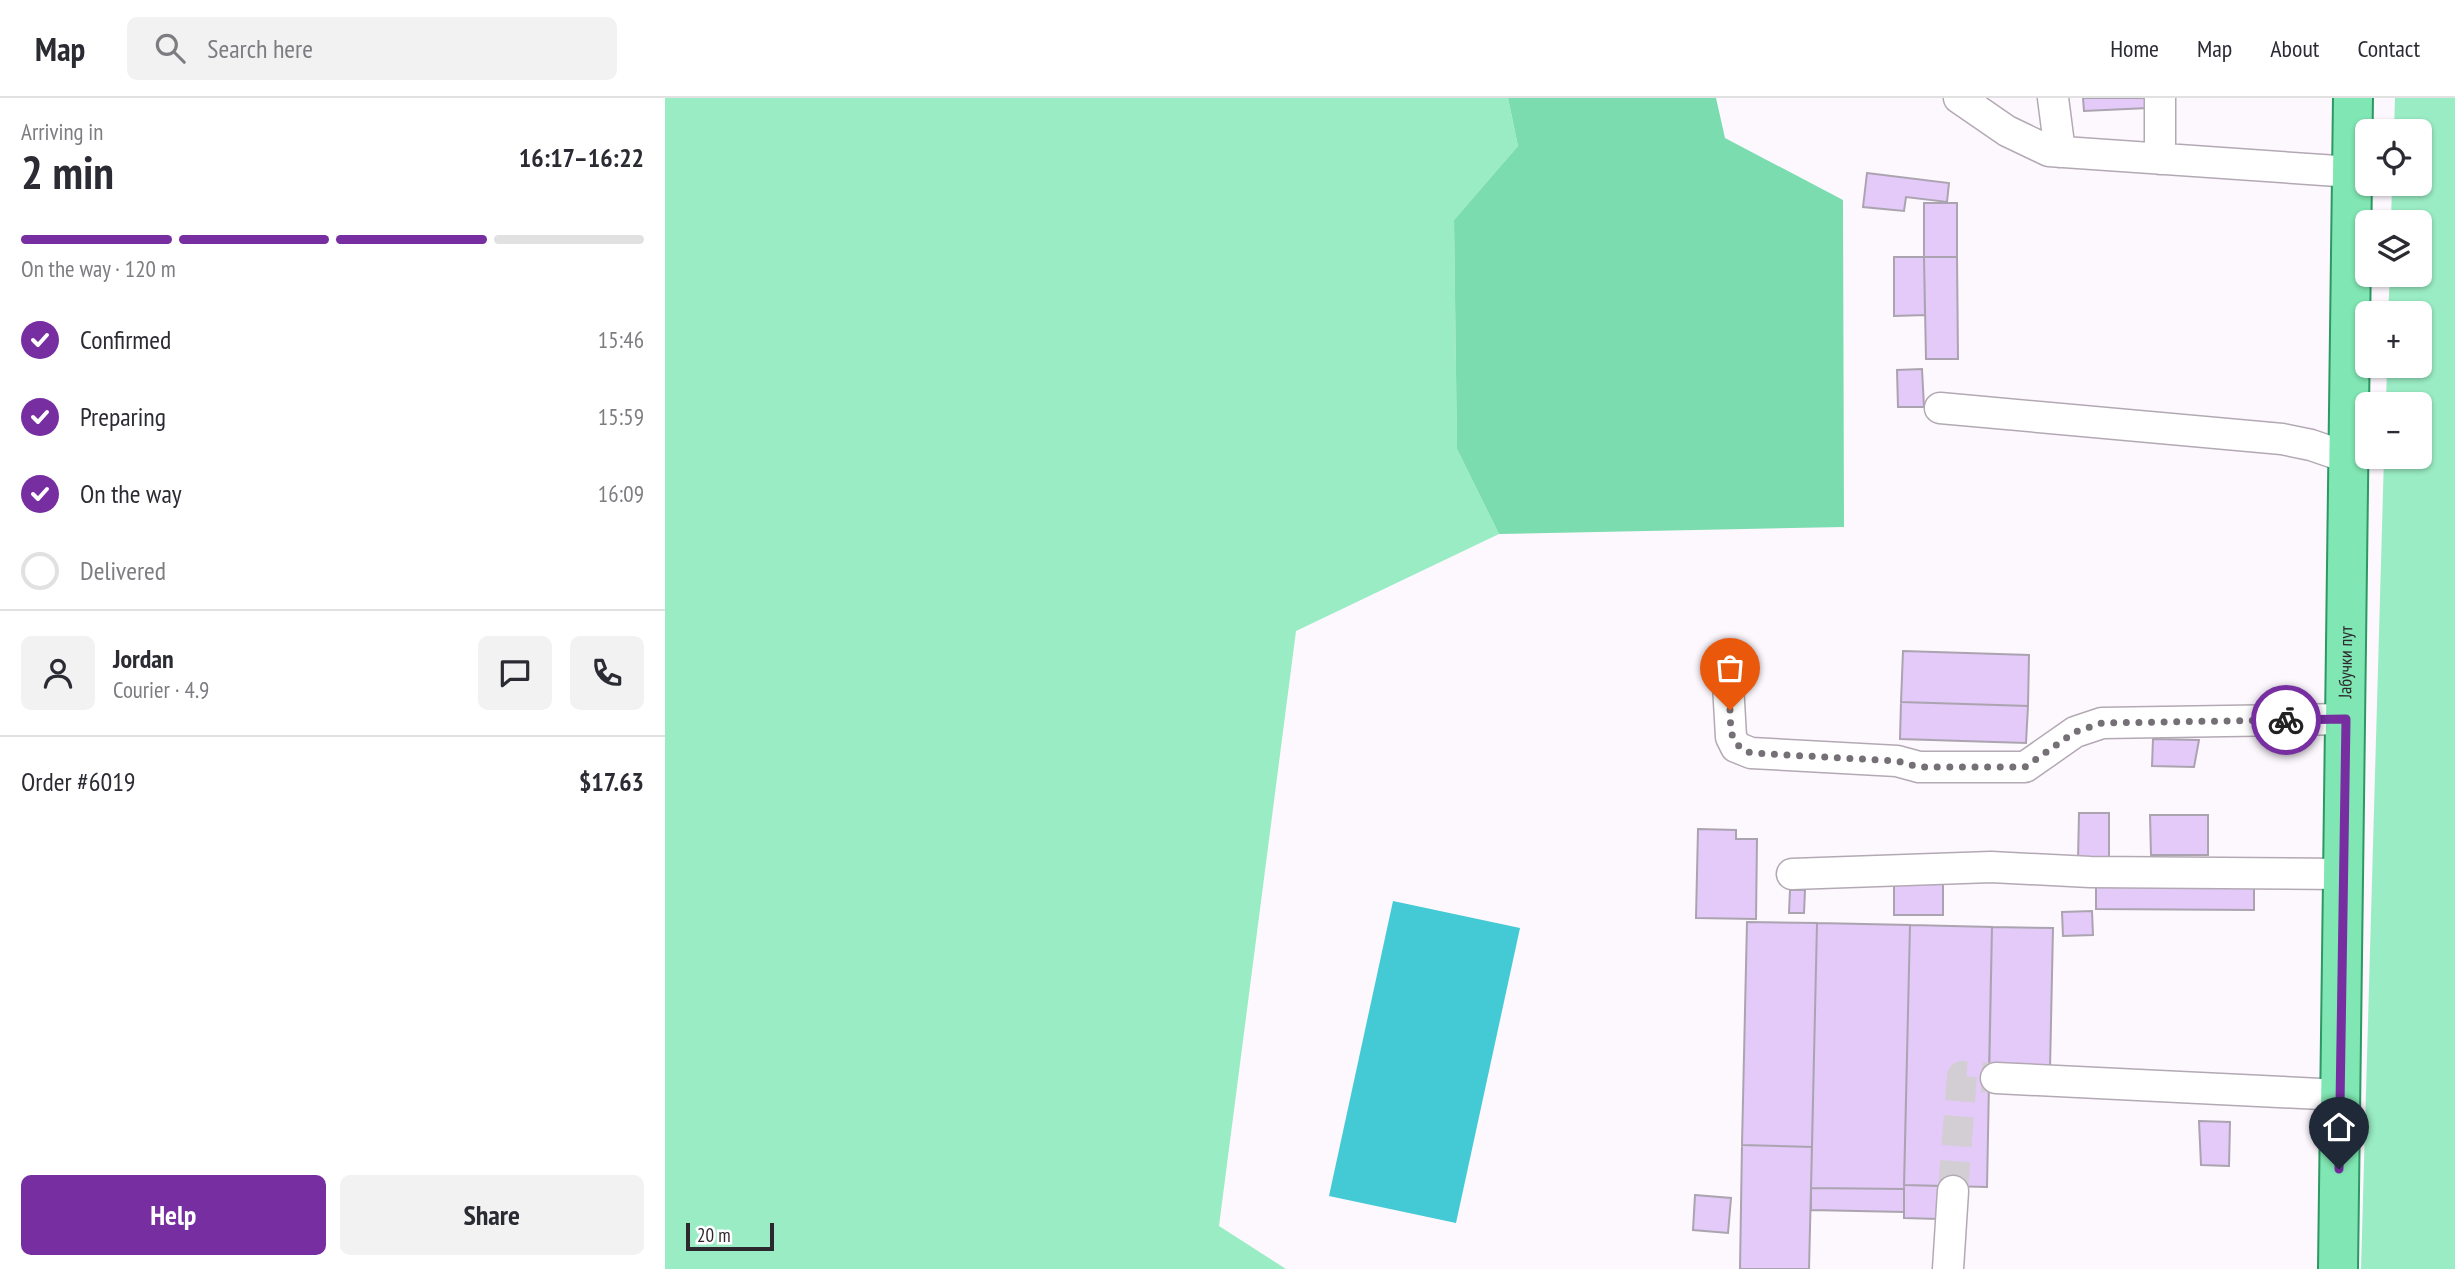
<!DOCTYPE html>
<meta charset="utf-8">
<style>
:root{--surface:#fff;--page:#f2f2f3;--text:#2b2b33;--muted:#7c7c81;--line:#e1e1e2;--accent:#762ea1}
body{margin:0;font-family:"PT Sans Narrow",sans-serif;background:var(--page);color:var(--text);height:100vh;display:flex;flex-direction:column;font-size:26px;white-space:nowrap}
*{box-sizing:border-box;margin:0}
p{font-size:23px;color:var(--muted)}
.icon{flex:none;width:38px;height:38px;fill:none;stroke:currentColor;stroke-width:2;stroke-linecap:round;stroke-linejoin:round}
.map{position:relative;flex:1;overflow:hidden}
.details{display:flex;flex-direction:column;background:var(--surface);width:665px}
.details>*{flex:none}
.tools{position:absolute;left:1690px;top:21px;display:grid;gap:14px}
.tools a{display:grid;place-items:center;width:77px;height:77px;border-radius:10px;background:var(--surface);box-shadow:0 2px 5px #0004;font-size:35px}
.scale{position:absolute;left:21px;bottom:18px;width:88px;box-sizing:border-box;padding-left:7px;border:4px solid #2c282d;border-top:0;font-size:19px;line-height:24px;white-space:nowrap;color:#2c282d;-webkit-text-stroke:5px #fff;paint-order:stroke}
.pin{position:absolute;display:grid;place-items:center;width:60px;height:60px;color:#fff;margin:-72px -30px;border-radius:50% 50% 50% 0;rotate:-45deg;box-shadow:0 0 7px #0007}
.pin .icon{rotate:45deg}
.courier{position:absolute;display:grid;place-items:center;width:70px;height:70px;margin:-35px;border:5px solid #762ea1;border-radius:50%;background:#fff;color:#222;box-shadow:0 2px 9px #0007}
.headline em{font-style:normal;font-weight:700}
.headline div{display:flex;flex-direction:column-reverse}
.headline{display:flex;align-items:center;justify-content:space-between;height:119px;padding:0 21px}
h1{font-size:46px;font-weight:700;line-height:52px}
.bar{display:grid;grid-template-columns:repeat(4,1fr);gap:10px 7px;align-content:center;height:84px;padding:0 21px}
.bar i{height:9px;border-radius:5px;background:var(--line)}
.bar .on{background:var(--accent)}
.bar p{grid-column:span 4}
.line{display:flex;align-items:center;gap:18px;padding:0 21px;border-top:2px solid var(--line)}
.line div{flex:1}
.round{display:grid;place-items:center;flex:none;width:74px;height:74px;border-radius:10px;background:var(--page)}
ol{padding:0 21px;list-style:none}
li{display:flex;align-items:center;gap:21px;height:77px}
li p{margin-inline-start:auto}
li .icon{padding:7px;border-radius:50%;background:var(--accent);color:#fff;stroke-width:4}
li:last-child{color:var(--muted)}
li i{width:38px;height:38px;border:4px solid var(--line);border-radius:50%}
.button{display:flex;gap:14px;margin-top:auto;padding:14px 21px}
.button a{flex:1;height:80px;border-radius:10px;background:var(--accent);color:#fff;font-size:28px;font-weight:700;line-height:80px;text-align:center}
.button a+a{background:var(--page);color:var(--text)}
header{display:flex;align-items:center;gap:42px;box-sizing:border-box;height:98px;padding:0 35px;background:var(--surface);border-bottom:2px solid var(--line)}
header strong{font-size:33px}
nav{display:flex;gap:38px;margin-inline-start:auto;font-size:24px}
.search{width:490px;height:63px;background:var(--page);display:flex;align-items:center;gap:18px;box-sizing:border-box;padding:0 24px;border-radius:10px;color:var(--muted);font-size:26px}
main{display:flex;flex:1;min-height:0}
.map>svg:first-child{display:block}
.green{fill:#99ecc4}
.forest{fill:#7adcaf}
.water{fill:#44cad4}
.building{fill:#e3caf8;stroke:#aba4b0;stroke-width:2}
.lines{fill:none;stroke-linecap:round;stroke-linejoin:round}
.minor-tunnel{stroke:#d3ced4;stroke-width:30;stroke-dasharray:30 15;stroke-linecap:butt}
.minor-casing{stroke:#b3a9b4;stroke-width:33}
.major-casing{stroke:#2c9863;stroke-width:42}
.minor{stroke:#fff;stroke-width:30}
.major{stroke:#80e6b3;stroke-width:38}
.done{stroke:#757076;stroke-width:7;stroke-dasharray:0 12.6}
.route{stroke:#762ea1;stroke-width:9}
.labels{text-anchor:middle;stroke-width:5;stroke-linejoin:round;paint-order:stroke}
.street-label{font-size:18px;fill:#2c282d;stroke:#fff}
</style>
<header>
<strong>Map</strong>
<div class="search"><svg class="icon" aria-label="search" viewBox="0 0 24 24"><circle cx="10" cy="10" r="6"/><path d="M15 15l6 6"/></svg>Search here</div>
<nav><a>Home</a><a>Map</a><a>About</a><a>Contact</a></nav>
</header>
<main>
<section class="details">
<div class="headline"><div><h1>2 min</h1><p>Arriving in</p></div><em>16:17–16:22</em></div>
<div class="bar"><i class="on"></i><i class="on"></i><i class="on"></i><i></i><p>On the way · 120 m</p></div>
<ol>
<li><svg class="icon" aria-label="check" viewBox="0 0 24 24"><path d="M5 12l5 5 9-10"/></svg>Confirmed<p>15:46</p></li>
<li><svg class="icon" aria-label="check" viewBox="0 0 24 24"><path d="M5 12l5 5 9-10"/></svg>Preparing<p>15:59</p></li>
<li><svg class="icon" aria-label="check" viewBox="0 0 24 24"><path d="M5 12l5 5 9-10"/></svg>On the way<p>16:09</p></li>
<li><i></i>Delivered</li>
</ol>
<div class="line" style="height:126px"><a class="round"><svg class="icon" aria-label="person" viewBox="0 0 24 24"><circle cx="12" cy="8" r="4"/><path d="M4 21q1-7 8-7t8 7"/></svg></a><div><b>Jordan</b><p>Courier · 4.9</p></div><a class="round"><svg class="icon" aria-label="chat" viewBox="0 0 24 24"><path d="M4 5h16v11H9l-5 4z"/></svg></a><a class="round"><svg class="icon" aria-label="phone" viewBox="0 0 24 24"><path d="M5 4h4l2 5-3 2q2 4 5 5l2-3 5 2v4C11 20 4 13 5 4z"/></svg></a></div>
<div class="line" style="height:91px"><div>Order #6019</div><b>$17.63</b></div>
<div class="button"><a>Help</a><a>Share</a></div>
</section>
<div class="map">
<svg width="1790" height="1171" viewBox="0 0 1790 1171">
<rect width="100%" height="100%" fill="#fdf7fe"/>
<path class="green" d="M0,0h843l10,48 -64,74 3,229 42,85 -203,97 -77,595 67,43h-621z
M1730,0h60v1171h-94l23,-812h36v-53h-34l1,-38h33v-53h-32l2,-38h30v-53h-29l1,-38h28v-53h-26z"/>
<path class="forest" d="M843,0h208l9,40 118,62 1,327 -345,7 -42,-85 -3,-229 64,-74z"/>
<path class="water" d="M728,803l127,27 -64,295 -127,-27z"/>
<path class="building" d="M1418,0h64l1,10 -64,3z
M1202,75l82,10 -2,19 -41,-5 -2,14 -41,-4z
M1259,105h33v54h-33z
M1229,159h30l1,58 -31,1z
M1259,159h33l1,102h-32z
M1257,271l2,38h-26l-1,-37z
M1238,553l126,4 -1,51 -127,-4z
M1236,604l127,4 -2,37 -126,-4z
M1488,641l46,1 -5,27 -42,-1z
M1414,715h30v47h-31z
M1485,717h58v40h-57z
M1033,731l38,1v9h21l-1,80 -60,-1z
M1278,776v41h-49v-40z
M1431,785l158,1v26l-158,-1z
M1125,792h15l-1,23h-15z
M1427,813l1,24 -30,1 -1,-24z
M1082,824l70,1 -5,224 -70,-2z
M1152,825l93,2 -6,264 -93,-1z
M1245,827l82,2 -5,260 -83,-2z
M1327,829l61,1 -3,141 -61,-1z
M1534,1023l31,1 -1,44 -28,-1z
M1077,1047l70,2 -3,122h-69z
M1239,1087l35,1v33l-35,-1z
M1146,1090l93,1v23l-93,-2z
M1030,1097l36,3 -3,35 -35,-3z"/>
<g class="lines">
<path class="minor-tunnel" d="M1288,1093l9,-115 34,2"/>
<defs>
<path id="minor" d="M1294,0l48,33 42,20 303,21
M1388,0l7,54
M1495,0v61
M1275,310l342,31 29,6 38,13
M1063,586l3,53 5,10 15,6 146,8 22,6h106l50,-35 27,-9 243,-4
M1127,776l199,-7 99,5 253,2
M1331,980l345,17
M1283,1171l5,-78"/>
<g id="major">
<path id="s1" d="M1673,1171l15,-1171"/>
</g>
</defs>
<use href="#minor" class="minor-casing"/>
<use href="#major" class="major-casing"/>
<use href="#minor" class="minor"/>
<use href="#major" class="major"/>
</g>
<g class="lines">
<path class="done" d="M1065,612c1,22 -1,34 21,43l146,8 22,6h106l50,-35 27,-9 184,-3"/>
<path class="route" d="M1621,622l60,-1 -7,450"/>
</g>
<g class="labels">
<g class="street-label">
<text dy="6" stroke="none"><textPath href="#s1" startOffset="607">Јабучки пут</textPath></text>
</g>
</g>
</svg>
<div class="tools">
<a><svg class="icon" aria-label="locate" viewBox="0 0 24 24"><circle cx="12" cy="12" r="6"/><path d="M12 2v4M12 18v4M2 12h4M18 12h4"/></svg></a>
<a><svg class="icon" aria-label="layers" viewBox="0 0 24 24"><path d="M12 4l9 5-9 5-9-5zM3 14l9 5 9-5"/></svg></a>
<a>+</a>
<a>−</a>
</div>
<div class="scale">20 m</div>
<div class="pin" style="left:1065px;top:612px;background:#ea580c"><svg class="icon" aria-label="bag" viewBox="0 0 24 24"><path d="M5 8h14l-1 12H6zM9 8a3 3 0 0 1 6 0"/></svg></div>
<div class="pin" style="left:1674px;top:1071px;background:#1f2937"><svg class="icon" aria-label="home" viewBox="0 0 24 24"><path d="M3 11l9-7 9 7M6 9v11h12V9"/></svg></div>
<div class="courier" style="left:1621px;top:622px"><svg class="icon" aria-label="bike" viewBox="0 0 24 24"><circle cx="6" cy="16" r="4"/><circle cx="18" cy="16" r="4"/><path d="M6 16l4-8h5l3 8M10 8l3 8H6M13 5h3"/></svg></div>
</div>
</main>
